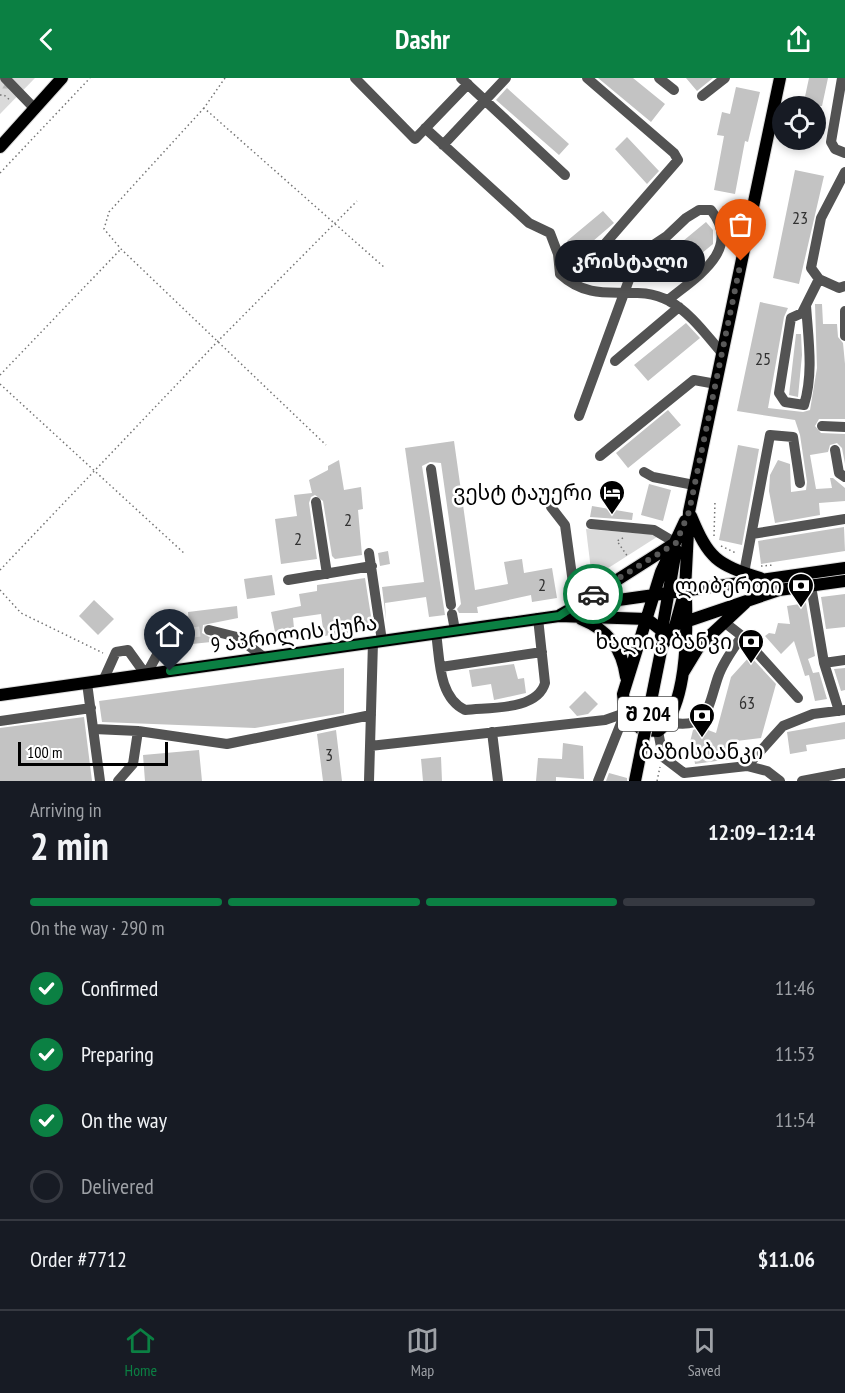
<!DOCTYPE html>
<meta charset="utf-8">
<style>
:root{--surface:#171b24;--page:#20242c;--text:#f1f3f6;--muted:#9ea1a6;--line:#363941;--accent:#0b8043}
body{margin:0;font-family:"PT Sans Narrow","Noto Sans Georgian",sans-serif;background:var(--page);color:var(--text);height:100vh;display:flex;flex-direction:column;font-size:22px;white-space:nowrap}
*{box-sizing:border-box;margin:0}
p{font-size:20px;color:var(--muted)}
.icon{flex:none;width:33px;height:33px;fill:none;stroke:currentColor;stroke-width:2;stroke-linecap:round;stroke-linejoin:round}
.map{position:relative;height:703px;overflow:hidden}
.panel{display:flex;flex-direction:column;background:var(--surface);flex:1}
.panel>*{flex:none}
.fabs{position:absolute;left:772px;top:18px;display:grid;gap:12px}
.fabs a{display:grid;place-items:center;width:54px;height:54px;border-radius:50%;background:var(--surface);box-shadow:0 3px 9px #0003;font-size:30px}
.scale{position:absolute;left:18px;bottom:15px;width:150px;box-sizing:border-box;padding-left:6px;border:3px solid #000;border-top:0;font-size:16px;line-height:21px;white-space:nowrap;color:#000;-webkit-text-stroke:4px #fff;paint-order:stroke}
.pin{position:absolute;display:grid;place-items:center;width:51px;height:51px;color:#fff;margin:-62px -26px;border-radius:50% 50% 50% 0;rotate:-45deg;box-shadow:0 0 6px #0007}
.pin .icon{rotate:45deg}
.courier{position:absolute;display:grid;place-items:center;width:60px;height:60px;margin:-30px;border:4px solid #0b8043;border-radius:50%;background:#fff;color:#222;box-shadow:0 2px 8px #0007}
.bubble{position:absolute;height:42px;border-radius:21px;background:var(--surface);box-shadow:0 3px 9px #0003;font-size:20px;font-weight:700;line-height:42px;text-align:center}
.head em{font-style:normal;font-weight:700}
.head div{display:flex;flex-direction:column-reverse}
.head{display:flex;align-items:center;justify-content:space-between;height:102px;padding:0 30px}
h1{font-size:39px;font-weight:700;line-height:45px}
.bar{display:grid;grid-template-columns:repeat(4,1fr);gap:9px 6px;align-content:center;height:72px;padding:0 30px}
.bar i{height:8px;border-radius:4px;background:var(--line)}
.bar .active{background:var(--accent)}
.bar p{grid-column:span 4}
.line{display:flex;align-items:center;gap:15px;padding:0 30px;border-top:2px solid var(--line)}
.line div{flex:1}
ol{padding:0 30px;list-style:none}
li{display:flex;align-items:center;gap:18px;height:66px}
li p{margin-inline-start:auto}
li .icon{padding:6px;border-radius:50%;background:var(--accent);color:#fff;stroke-width:4}
li:last-child{color:var(--muted)}
li i{width:33px;height:33px;border:3px solid var(--line);border-radius:50%}
header{display:flex;justify-content:space-between;align-items:center;height:78px;padding:0 30px;background:var(--accent);color:#fff;font-size:27px;font-weight:700}
.menu{display:flex;justify-content:space-around;align-items:center;height:84px;border-top:2px solid var(--line);background:var(--surface);font-size:16px;color:var(--muted)}
.menu a{display:grid;justify-items:center;gap:3px}
.menu .active{color:var(--accent)}
.map>svg:first-child{display:block}
.grass{fill:#dadada}
.forest{fill:url(#forest-firs)}
.building{fill:#c3c3c3}
.lines{fill:none;stroke-linecap:round;stroke-linejoin:round}
.minor-tunnel{stroke:#d9d9d9;stroke-width:10;stroke-dasharray:10 5;stroke-linecap:butt}
.major-casing{stroke:#dbdbdb;stroke-width:14}
.path{stroke:#757575;stroke-width:1.5;stroke-dasharray:1.5 3;stroke-linecap:butt}
.minor{stroke:#535353;stroke-width:10}
.major{stroke:#000;stroke-width:12}
.major-bridge-casing{stroke:#dbdbdb;stroke-width:14;stroke-linecap:butt}
.major-bridge{stroke:#000;stroke-width:12}
.done{stroke:#595959;stroke-width:6;stroke-dasharray:0 10.8}
.route{stroke:#0b8043;stroke-width:8}
.labels{text-anchor:middle;stroke-width:5;stroke-linejoin:round;paint-order:stroke}
.number-label{font-size:18px;fill:#313131}
.shield{fill:#fff;stroke:#4c4c4c;stroke-width:1.5}
.shield-label{font-size:20px;font-weight:bold;fill:#000}
.poi-label{font-size:21px;fill:#000;stroke:#fff;text-anchor:end}
.street-label{font-size:21px;fill:#000;stroke:#fff}
</style>
<header><svg class="icon" aria-label="back" viewBox="0 0 24 24"><path d="M15 5l-7 7 7 7"/></svg>Dashr<svg class="icon" aria-label="share" viewBox="0 0 24 24"><path d="M12 15V3M7 8l5-5 5 5M5 13v7h14v-7"/></svg></header>
<div class="map">
<svg width="845" height="703" viewBox="0 0 845 703">
<defs>
<pattern id="forest-firs" width="22" height="20" patternUnits="userSpaceOnUse" patternTransform="scale(1.5)"><rect width="22" height="20" fill="#dadada"/><path d="M5 1l3.5 6h-7zM16 11l3.5 6h-7z" fill="#b9b9b9"/></pattern>
</defs>
<rect width="100%" height="100%" fill="#fff"/>
<path class="grass" d="M586,451l74,6 -58,37 -11,-2z"/>
<path class="forest" d="M0,0h35l-35,36z"/>
<path class="building" d="M598,0h35l32,26 -14,18z
M686,0h27l-16,13z
M809,0h19l-6,28h-19z
M736,9l24,5 -12,50 -3,-1 -10,53 -21,-4 10,-54 -7,-1 5,-23 8,2z
M507,10l62,56 -10,11 -63,-55z
M627,59l32,34 -12,13 -32,-35z
M795,92l29,6 -25,108 -26,-6z
M603,133l11,12 -36,31 -11,-13z
M706,144l7,8v14l-46,38 -13,-17z
M760,224l28,6 -4,9 -16,91 35,4 7,-2 7,-42 -2,-64h7l1,20h14l1,13 5,6 2,21v55h-26l-4,7 6,7 24,1v30l-3,-16 -5,-5 -7,2 -2,7 -18,3 6,34 16,-1 -2,-10h3l12,10v13l-26,2 1,12 -45,8 -6,-32 1,-16 8,-15 12,4 1,28 15,-2 1,-8 -7,-47 -5,-15 -58,-9z
M686,245l14,15 -52,43 -14,-16z
M796,256h5l1,21 -4,42 -9,-2z
M668,332l13,15 -53,43 -12,-15z
M454,363l21,149 33,-6 -4,-22 18,-3 2,14 28,-5 5,30 -25,4 -1,-7 -54,12 1,6h-19l-2,-4 4,-5 -20,-141 -11,-1 -8,4 23,149 -16,2 -3,-20 -41,6 1,17 -4,-33 42,-5 -19,-134z
M738,367l21,4 -17,96 -23,-5z
M339,382l5,30 17,-3 2,22 -5,1 4,45 -27,4 -3,-3 -9,-55 -8,-6 -4,2 -2,6 8,56 -36,5 -6,-45 22,-3 -3,-21 18,-2 -3,-13 19,-10v-4z
M649,406l22,6 -8,31 -22,-6z
M592,428l41,7 -1,7 -42,-3z
M844,449l1,24 -84,13 -3,-23z
M388,473l2,13 -10,2 -2,-13z
M272,497l3,20 -28,4 -3,-20z
M365,500l8,51 -49,7 -3,-22 -28,4 1,10 -19,4 -4,-20 30,-6 -2,-12 18,-3v-6z
M845,516v33l-19,2 -5,-32z
M94,522l20,19 -16,16 -19,-19z
M806,525l9,53 -7,3 5,14 6,-1 8,27 -12,2 -6,-26 -4,1 -11,-35 -13,13 -16,-18 4,-3 6,1 3,-11 12,1 -3,-18z
M237,528l1,12 -35,7 -1,8 9,5v4l-19,2 5,-12 -8,-6 -1,-14z
M750,578l26,28 -15,54 -33,4 2,17 -35,5 -2,-15 -3,6 -3,-1 6,-24 7,-3 16,6 15,-56z
M514,586l4,15 6,-1 2,15 -32,7 -3,-16 -19,3 -3,-17z
M344,590v45l-89,15 -153,-6 -3,-21z
M845,590v22l-4,1 -7,-22z
M585,613l13,13 -10,10 -11,2 -8,-9z
M84,639l8,64h-92v-53z
M845,644v17l-39,6 1,6 -17,3 -3,-22z
M336,652l6,51h-19l-6,-47z
M563,665l20,3 1,33 -28,-2v4h-20l2,-23 24,1z
M199,672l3,31h-57l-2,-26z
M441,679l1,24h-19l-2,-22z
M609,695l18,5v3h-21z"/>
<g class="lines">
<path class="minor-tunnel" d="M190,555l19,-3"/>
<defs>
<path id="major" d="M0,69l62,-69
M691,438c18,43 25,48 69,62
M685,443l-24,51 -38,122 2,19 17,17 16,1c29,-22 29,-97 28,-131
M581,525l94,-60
M560,537l16,-9 269,-38
M581,541c27,11 41,29 45,58
M682,545l97,-33 66,-9
M661,558l15,-86
M662,568l13,-20 10,-36 4,-78 91,-434
M683,595l17,-28 45,-42
M0,617l559,-79 88,3 14,11"/>
</defs>
<use href="#major" class="major-casing"/>
<path class="path" d="M225,0l-21,30 181,160
M0,17h4l7,6
M204,30l-95,104 -5,17 17,20 205,196
M0,95l90,-95
M0,297l120,-125
M0,306l185,170
M714,458l1,-35
M623,460l-6,3 11,16
M721,468l15,7
M761,488l13,-1
M0,492l219,-230 138,-139
M0,512l21,23 82,40
M657,703l3,-14"/>
<path class="minor" d="M5,0l30,31
M355,0l60,61 53,-55
M461,0l104,97
M659,0l15,12
M842,0l-11,64 4,7 10,4
M702,18l23,-18
M425,50l104,95 21,10 8,21 2,20c37,34 73,7 109,27 21,11 38,35 53,52
M443,67l63,-67
M845,94l-24,46 -10,50 8,11 20,9 6,-2
M560,196l17,-4 13,-9 88,-101 -4,-7 -87,-75
M806,227c2,32 8,68 -2,100l-19,-3 -6,-9 12,-75 11,-5 17,-34
M845,233v25
M615,283l64,-54
M579,338l55,-150 18,-20 15,-10 19,-18 13,-8h12c32,40 -15,67 -43,90
M822,348l23,1
M835,372l4,23 6,4
M600,378l94,-76 22,4
M431,391l20,136
M644,394l9,5 41,8
M316,424l11,72
M551,429l14,18 12,87
M591,446l63,6 22,13
M752,456l93,-15
M369,475l13,88
M744,495l26,-138 23,2 7,46
M288,502l84,-14
M811,508l13,77 21,-3
M452,536l3,16
M724,544l18,14 56,62
M209,552l28,7 28,21
M436,555c4,26 2,64 29,77 24,-3 72,1 80,-27l-7,-65
M824,585l15,48
M441,589l101,-15
M103,603l13,-29 12,-2 18,25 12,-22 32,-20
M87,605l13,98
M0,643l91,-13
M668,644c41,9 40,-16 50,-45 5,-15 15,-28 24,-41
M94,651l44,2 89,13 144,-29
M658,653l5,26 21,16 63,-7 36,-40 30,-12 32,-4
M492,654l6,49
M370,668l235,-26 20,-7
M747,688l20,5 13,10
M118,703l15,-17 5,-33
M369,703l4,-139
M598,703l27,-68
M802,703l42,-8"/>
<use href="#major" class="major"/>
<defs>
<path id="major-bridge" d="M635,703l27,-135"/>
</defs>
<use href="#major-bridge" class="major-bridge-casing"/>
<use href="#major-bridge" class="major-bridge"/>
</g>
<g class="lines">
<path class="done" d="M593,516l83,-51 13,-31 52,-251"/>
<path class="route" d="M170,593l389,-55 34,-22"/>
</g>
<defs>
<symbol id="hotel-pin" viewBox="-11 -11 22 30"><path d="M0 17L-7.5 6A9.5 9.5 0 1 1 7.5 6Z" fill="#000" stroke="#fff"/><path d="M-6-4.5h1.5V1H6V5H4.5V3h-9V5H-6ZM-4 0a1.8 1.8 0 1 1 3.6 0ZM.5 0V-2.5h3Q6-2.5 6 0Z" fill="#fff"/></symbol>
<symbol id="bank-pin" viewBox="-11 -11 22 30"><path d="M0 17L-7.5 6A9.5 9.5 0 1 1 7.5 6Z" fill="#000" stroke="#fff"/><path d="M-6-4H6V4H-6ZM0-2.3a2.3 2.3 0 1 0 0 4.6a2.3 2.3 0 1 0 0-4.6Z" fill="#fff"/></symbol>
</defs>
<g fill-rule="evenodd">
<use href="#hotel-pin" x="597" y="400" width="30" height="40"/>
<use href="#bank-pin" x="786" y="493" width="30" height="40"/>
<use href="#bank-pin" x="736" y="549" width="30" height="40"/>
<use href="#bank-pin" x="687" y="623" width="30" height="40"/>
</g>
<g class="labels">
<g class="number-label">
<text x="800" y="146">23</text>
<text x="763" y="287">25</text>
<text x="348" y="448">2</text>
<text x="298" y="467">2</text>
<text x="542" y="513">2</text>
<text x="747" y="631">63</text>
<text x="329" y="683">3</text>
</g>
<rect class="shield" x="618" y="619" width="60" height="34" rx="4.5"/>
<g class="shield-label">
<text x="648" y="643">შ 204</text>
</g>
<g class="poi-label">
<text x="592" y="422">ვესტ ტაუერი</text>
<text x="782" y="515">ლიბერთი</text>
<text x="732" y="571">ხალიკ ბანკი</text>
<text x="702" y="681" text-anchor="middle">ბაზისბანკი</text>
</g>
<g class="street-label">
<text transform="translate(294 556) rotate(-8)" y="7">9 აპრილის ქუჩა</text>
</g>
</g>
</svg>
<div class="fabs">
<a><svg class="icon" aria-label="locate" viewBox="0 0 24 24"><circle cx="12" cy="12" r="6"/><path d="M12 2v4M12 18v4M2 12h4M18 12h4"/></svg></a>
</div>
<div class="scale">100 m</div>
<div class="pin" style="left:741px;top:183px;background:#ea580c"><svg class="icon" aria-label="bag" viewBox="0 0 24 24"><path d="M5 8h14l-1 12H6zM9 8a3 3 0 0 1 6 0"/></svg></div>
<div class="pin" style="left:170px;top:593px;background:#1f2937"><svg class="icon" aria-label="home" viewBox="0 0 24 24"><path d="M3 11l9-7 9 7M6 9v11h12V9"/></svg></div>
<div class="courier" style="left:593px;top:516px"><svg class="icon" aria-label="car" viewBox="0 0 24 24"><path d="M5 17H2v-5l4-1 3-4h7l3 4 3 1v5h-3M9 17h6M6 11h13"/><circle cx="7" cy="17" r="2"/><circle cx="17" cy="17" r="2"/></svg></div>
<div class="bubble" style="left:555px;top:162px;width:150px">კრისტალი</div>
</div>
<section class="panel">
<div class="head"><div><h1>2 min</h1><p>Arriving in</p></div><em>12:09–12:14</em></div>
<div class="bar"><i class="active"></i><i class="active"></i><i class="active"></i><i></i><p>On the way · 290 m</p></div>
<ol>
<li><svg class="icon" aria-label="check" viewBox="0 0 24 24"><path d="M5 12l5 5 9-10"/></svg>Confirmed<p>11:46</p></li>
<li><svg class="icon" aria-label="check" viewBox="0 0 24 24"><path d="M5 12l5 5 9-10"/></svg>Preparing<p>11:53</p></li>
<li><svg class="icon" aria-label="check" viewBox="0 0 24 24"><path d="M5 12l5 5 9-10"/></svg>On the way<p>11:54</p></li>
<li><i></i>Delivered</li>
</ol>
<div class="line" style="height:78px"><div>Order #7712</div><b>$11.06</b></div>
</section>
<nav class="menu">
<a class="active"><svg class="icon" aria-label="home" viewBox="0 0 24 24"><path d="M3 11l9-7 9 7M6 9v11h12V9"/></svg>Home</a>
<a><svg class="icon" aria-label="map" viewBox="0 0 24 24"><path d="M3 6l6-2 6 2 6-2v14l-6 2-6-2-6 2zM9 4v14M15 6v14"/></svg>Map</a>
<a><svg class="icon" aria-label="saved" viewBox="0 0 24 24"><path d="M7 4h10v16l-5-4-5 4z"/></svg>Saved</a>
</nav>
